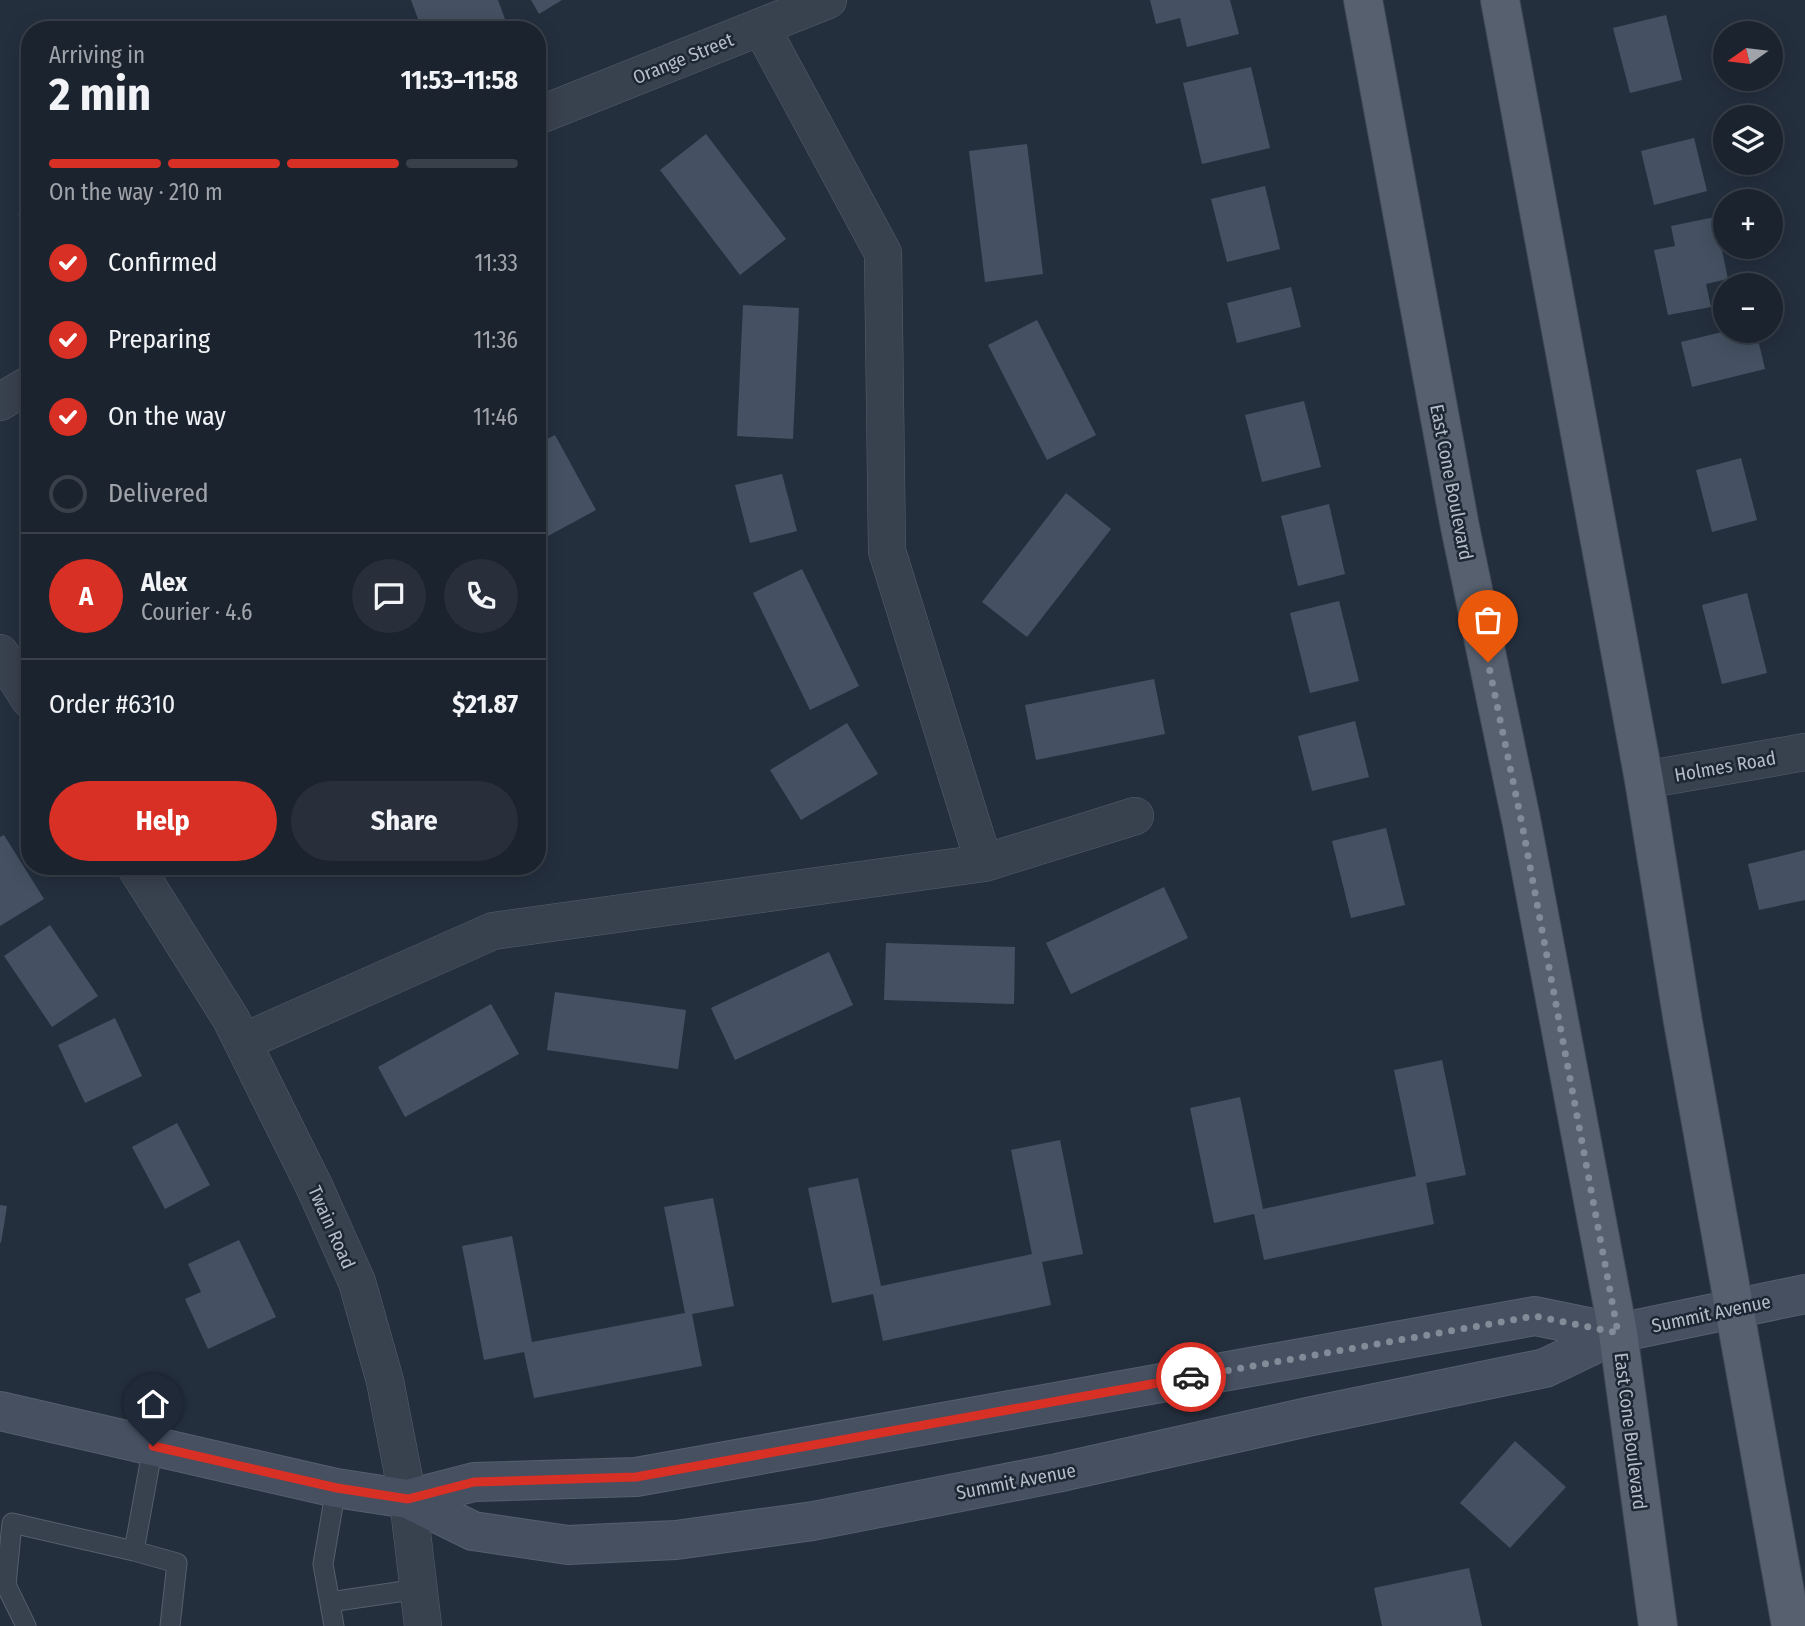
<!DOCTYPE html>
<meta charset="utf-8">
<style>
:root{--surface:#1b232e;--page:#282f3a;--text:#f1f3f6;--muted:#a0a4aa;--line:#39404a;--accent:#d93025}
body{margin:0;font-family:"Fira Sans Condensed",sans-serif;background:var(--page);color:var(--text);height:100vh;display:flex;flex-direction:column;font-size:26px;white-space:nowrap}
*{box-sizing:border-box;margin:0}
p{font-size:23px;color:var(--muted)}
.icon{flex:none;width:38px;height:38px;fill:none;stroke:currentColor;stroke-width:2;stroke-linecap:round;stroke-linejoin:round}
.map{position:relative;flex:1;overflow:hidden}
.drawer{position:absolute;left:21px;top:21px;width:525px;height:854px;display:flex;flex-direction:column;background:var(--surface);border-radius:28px;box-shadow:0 4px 18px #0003,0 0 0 2px var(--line)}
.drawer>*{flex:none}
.needle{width:46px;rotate:256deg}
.tools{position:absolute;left:1713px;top:21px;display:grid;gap:14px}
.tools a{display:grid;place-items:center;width:70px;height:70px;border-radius:50%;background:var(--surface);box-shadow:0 4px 18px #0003,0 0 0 2px var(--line);font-size:35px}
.pin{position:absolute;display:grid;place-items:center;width:60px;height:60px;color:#fff;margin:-72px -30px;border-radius:50% 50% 50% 0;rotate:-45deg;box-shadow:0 0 7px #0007}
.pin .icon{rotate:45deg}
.courier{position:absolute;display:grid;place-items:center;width:70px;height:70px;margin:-35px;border:5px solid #d93025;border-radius:50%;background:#fff;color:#222;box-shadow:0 2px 9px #0007}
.head em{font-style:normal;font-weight:700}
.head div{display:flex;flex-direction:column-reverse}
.head{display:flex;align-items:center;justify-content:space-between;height:119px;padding:0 28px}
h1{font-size:46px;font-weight:700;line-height:52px}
.bar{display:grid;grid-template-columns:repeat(4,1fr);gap:10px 7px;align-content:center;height:84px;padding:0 28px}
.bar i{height:9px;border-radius:5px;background:var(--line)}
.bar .on{background:var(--accent)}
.bar p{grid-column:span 4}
.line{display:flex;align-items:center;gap:18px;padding:0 28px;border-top:2px solid var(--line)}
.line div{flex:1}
.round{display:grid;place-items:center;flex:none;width:74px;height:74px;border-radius:37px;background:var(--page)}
ol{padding:0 28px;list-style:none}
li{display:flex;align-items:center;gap:21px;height:77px}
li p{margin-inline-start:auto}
li .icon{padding:7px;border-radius:50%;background:var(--accent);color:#fff;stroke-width:4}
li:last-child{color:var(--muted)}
li i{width:38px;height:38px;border:4px solid var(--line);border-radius:50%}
.action{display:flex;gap:14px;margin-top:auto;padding:14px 28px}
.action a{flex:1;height:80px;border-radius:42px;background:var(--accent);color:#fff;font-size:28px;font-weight:700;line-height:80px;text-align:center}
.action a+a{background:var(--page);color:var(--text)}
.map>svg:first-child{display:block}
.building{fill:#455162}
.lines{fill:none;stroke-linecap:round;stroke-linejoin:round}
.service-casing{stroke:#565f6c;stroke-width:21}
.minor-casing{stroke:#565f6c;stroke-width:38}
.secondary-casing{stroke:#565f6c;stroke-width:40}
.primary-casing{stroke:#414a57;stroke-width:40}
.service{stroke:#38414e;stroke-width:19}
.minor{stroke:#38414e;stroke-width:37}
.secondary{stroke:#465061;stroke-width:38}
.primary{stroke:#56606e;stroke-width:38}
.done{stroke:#828b98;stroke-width:7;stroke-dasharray:0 12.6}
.route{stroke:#d93025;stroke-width:9}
.labels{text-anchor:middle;stroke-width:5;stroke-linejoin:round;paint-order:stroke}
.street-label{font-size:19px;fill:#b4bcc9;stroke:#1d2633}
</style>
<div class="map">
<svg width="1805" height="1626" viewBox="0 0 1805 1626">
<rect width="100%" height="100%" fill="#242f3e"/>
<path class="building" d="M411,0h87l11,30h-87z
M531,0h31l-23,14z
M1150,0h80l9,34 -52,13 -7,-29 -24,6z
M1666,15l16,65 -52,13 -17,-65z
M1251,67l19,81 -68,16 -19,-81z
M706,134l80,105 -46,36 -80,-105z
M1694,138l13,53 -53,14 -13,-54z
M1027,144l16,130 -58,8 -16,-131z
M1265,186l15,63 -53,13 -16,-63z
M30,208v27l-12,-21z
M1715,217l13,62 -22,5 5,23 -43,8 -14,-65 21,-4 -4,-20z
M1291,287l10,40 -64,16 -10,-40z
M743,305l56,3 -6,131 -56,-3z
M1037,320l59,115 -49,25 -59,-115z
M1726,331h30l9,38 -73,18 -11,-45z
M1304,401l17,66 -59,15 -17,-67z
M555,435l41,75 -59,32v-98z
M1741,458l16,62 -45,12 -16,-62z
M782,474l15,57 -47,12 -15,-58z
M1066,493l45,36 -84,108 -45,-35z
M1329,504l16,70 -47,12 -17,-70z
M802,569l57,117 -49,24 -57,-117z
M1747,593l20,80 -45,11 -20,-79z
M1339,601l20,80 -49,12 -20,-80z
M1154,679l11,55 -129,26 -11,-55z
M1355,721l14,56 -57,14 -14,-55z
M847,723l31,51 -77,46 -31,-50z
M1386,828l19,77 -54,13 -19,-77z
M4,835l40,64 -44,27v-89z
M1805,850v50l-46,10 -11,-46z
M1164,887l24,51 -117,56 -25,-51z
M50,925l48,71 -46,31 -48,-71z
M886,943l129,4 -1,57 -130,-4z
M829,952l24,53 -118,55 -24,-52z
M555,992l131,18 -8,59 -131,-19z
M491,1004l28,50 -114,63 -27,-50z
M115,1018l27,58 -57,27 -27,-58z
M1442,1060l24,115 -40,8 8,41 -170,36 -10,-46 -40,9 -24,-115 50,-11 23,112 153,-33 -22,-106z
M177,1123l33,62 -45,24 -33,-62z
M1060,1140l23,114 -41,8 9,43 -168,36 -10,-47 -41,9 -24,-115 50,-10 23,108 151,-32 -21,-104z
M713,1198l21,108 -42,8 10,52 -168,32 -10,-46 -40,8 -22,-114 50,-10 20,106 153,-29 -21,-106z
M0,1205l7,1 -6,37 -1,-1z
M239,1240l37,77 -68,32 -23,-50 16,-7 -13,-28z
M1515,1441l51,46 -56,61 -50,-45z
M1469,1568l13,58h-100l-8,-38z"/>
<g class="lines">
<defs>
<path id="service" d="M134,1551l19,-105
M330,1602l88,-13
M26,1626l-20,-41 6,-62 122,28 43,12 -7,63
M334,1626l-11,-62 13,-76"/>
<path id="minor" d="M537,116l291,-116
M0,402l30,-18
M0,653l30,47
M1644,780l161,-28
M984,863l151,-47
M135,866l96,153 83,167 43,96 28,99 23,118 15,127
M243,1042l250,-111 491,-68 -97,-312 -4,-298 -122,-226"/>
<path id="secondary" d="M0,1411l336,77 72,11 65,32 95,14 108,-5 137,-19 244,-48 255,-57 233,-48 73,-35 187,-39
M408,1499l66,-17 162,-5 899,-161 83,17"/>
<path id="primary" d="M1363,0l97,527 62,297 96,509 40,293
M1500,0l144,780 39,242 108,604"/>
</defs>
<use href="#service" class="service-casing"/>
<use href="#minor" class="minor-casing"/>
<use href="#secondary" class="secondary-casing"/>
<use href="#primary" class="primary-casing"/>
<use href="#service" class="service"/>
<use href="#minor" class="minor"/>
<use href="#secondary" class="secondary"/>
<use href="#primary" class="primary"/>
</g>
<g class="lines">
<path class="done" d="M1191,1377l344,-61 83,17 -96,-509 -34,-162"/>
<path class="route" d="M153,1446l184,42 71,11 66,-17 162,-5 555,-100"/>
</g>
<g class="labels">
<g class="street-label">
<text transform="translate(683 58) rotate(-22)" y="7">Orange Street</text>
<text transform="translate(1452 482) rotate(79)" y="7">East Cone Boulevard</text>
<text transform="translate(1725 766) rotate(-10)" y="7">Holmes Road</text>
<text transform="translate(332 1227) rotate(66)" y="7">Twain Road</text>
<text transform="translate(1711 1313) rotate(-12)" y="7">Summit Avenue</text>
<text transform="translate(1631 1431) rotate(83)" y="7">East Cone Boulevard</text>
<text transform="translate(1016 1481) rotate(-11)" y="7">Summit Avenue</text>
</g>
</g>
</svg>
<div class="tools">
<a><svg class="needle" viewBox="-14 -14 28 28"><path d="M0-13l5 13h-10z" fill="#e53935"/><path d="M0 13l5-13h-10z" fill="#a0a4aa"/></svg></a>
<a><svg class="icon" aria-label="layers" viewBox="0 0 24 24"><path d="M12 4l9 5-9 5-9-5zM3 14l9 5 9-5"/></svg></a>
<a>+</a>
<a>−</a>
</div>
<div class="pin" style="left:1488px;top:662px;background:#ea580c"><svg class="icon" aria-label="bag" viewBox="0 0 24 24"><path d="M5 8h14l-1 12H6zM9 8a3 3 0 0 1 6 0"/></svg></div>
<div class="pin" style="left:153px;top:1446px;background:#1f2937"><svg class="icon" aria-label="home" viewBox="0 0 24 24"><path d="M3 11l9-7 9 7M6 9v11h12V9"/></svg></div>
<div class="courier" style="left:1191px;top:1377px"><svg class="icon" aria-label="car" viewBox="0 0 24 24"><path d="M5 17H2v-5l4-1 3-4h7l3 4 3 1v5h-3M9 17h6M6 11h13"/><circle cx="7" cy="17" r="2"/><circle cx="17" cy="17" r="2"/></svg></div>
<section class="drawer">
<div class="head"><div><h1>2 min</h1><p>Arriving in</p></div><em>11:53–11:58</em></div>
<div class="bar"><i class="on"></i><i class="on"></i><i class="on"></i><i></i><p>On the way · 210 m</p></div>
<ol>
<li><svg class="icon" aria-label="check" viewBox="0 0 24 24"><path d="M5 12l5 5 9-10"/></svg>Confirmed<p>11:33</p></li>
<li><svg class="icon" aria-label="check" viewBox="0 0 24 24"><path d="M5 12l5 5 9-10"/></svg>Preparing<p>11:36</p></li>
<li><svg class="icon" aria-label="check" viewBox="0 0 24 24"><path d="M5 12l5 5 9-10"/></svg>On the way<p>11:46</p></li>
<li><i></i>Delivered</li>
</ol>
<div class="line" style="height:126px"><b class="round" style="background:var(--accent);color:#fff">A</b><div><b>Alex</b><p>Courier · 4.6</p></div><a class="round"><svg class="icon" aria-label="chat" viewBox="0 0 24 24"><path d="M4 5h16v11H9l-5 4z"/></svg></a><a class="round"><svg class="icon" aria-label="phone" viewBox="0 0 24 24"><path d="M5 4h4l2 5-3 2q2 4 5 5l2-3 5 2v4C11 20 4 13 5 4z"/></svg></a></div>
<div class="line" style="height:91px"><div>Order #6310</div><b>$21.87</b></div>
<div class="action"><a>Help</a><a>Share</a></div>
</section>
</div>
